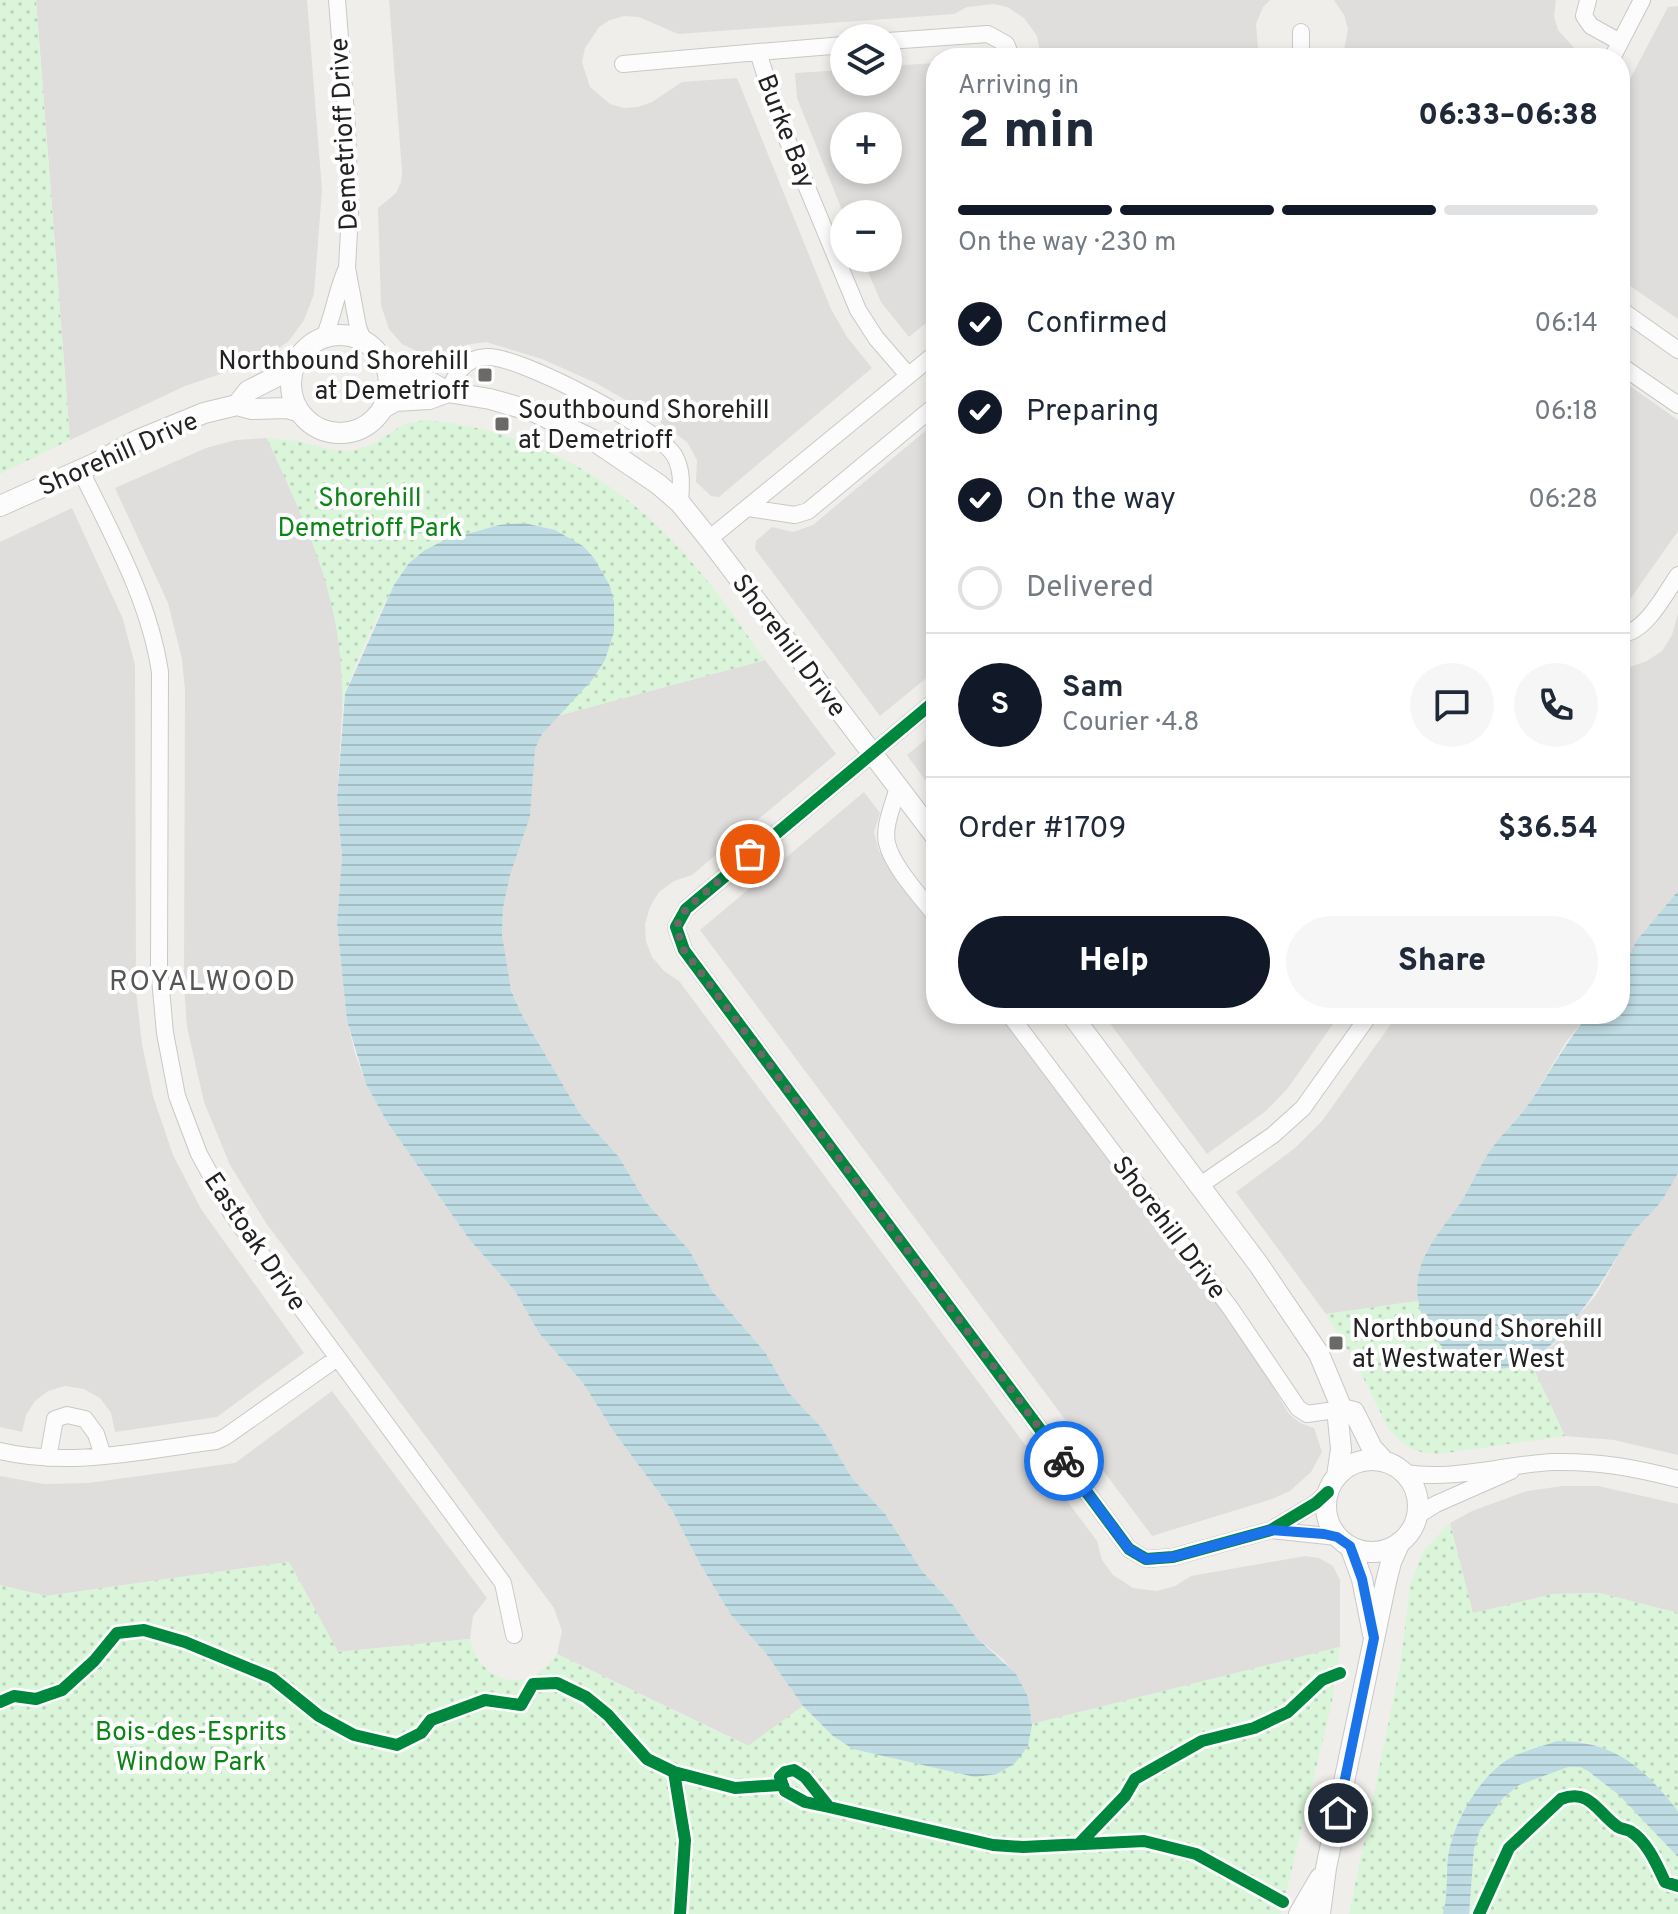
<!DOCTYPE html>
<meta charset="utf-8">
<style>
:root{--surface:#fff;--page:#f6f6f7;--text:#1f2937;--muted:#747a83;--line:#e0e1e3;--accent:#111827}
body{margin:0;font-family:Overpass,sans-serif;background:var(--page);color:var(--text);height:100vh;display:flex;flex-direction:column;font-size:30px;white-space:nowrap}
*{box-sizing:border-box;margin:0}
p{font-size:26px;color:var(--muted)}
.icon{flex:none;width:44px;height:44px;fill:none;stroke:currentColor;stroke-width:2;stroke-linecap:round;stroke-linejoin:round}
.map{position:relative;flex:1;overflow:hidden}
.side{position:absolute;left:926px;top:48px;width:704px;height:976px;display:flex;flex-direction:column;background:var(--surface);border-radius:32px;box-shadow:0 4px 12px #0003}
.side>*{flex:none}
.buttons{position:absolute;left:830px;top:24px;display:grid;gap:16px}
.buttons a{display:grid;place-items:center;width:72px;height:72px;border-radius:50%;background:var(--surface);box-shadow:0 4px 12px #0003;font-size:40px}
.pin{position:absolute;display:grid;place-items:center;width:68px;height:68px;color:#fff;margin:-34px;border:4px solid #fff;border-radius:50%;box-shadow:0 2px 8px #0007}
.courier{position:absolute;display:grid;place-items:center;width:80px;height:80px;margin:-40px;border:6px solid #1a73e8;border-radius:50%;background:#fff;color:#222;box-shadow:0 2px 10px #0007}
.headline em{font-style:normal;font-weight:800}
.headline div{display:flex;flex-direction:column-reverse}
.headline{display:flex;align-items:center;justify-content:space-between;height:136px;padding:0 32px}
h1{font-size:52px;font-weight:800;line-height:60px}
.bar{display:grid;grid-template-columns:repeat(4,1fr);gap:12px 8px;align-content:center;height:96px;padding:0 32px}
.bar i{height:10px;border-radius:6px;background:var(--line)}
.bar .current{background:var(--accent)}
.bar p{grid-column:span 4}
.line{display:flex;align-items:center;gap:20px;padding:0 32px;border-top:2px solid var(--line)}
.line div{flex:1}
.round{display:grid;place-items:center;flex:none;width:84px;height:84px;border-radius:42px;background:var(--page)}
ol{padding:0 32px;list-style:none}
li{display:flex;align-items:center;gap:24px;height:88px}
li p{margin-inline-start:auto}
li .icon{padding:8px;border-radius:50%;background:var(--accent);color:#fff;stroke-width:4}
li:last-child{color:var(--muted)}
li i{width:44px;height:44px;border:4px solid var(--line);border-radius:50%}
.primary-button{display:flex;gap:16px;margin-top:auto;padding:16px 32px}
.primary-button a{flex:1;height:92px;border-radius:48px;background:var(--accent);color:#fff;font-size:32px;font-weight:800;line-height:92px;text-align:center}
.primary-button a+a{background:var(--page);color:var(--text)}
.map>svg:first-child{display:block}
.residential{fill:#dfdedc;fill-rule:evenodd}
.park{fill:url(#park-dots)}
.water{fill:url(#water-rules)}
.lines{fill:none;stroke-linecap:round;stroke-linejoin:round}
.minor-casing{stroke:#c9c8c7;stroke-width:18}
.tertiary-casing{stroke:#c9c8c7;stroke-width:22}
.minor{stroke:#fdfcfc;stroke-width:16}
.tertiary{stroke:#fdfcfc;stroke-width:20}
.cycleway-casing{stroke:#fff;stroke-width:17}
.cycleway{stroke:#00873e;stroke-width:12}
.done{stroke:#6a6968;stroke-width:8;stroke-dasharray:0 14.4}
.route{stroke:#1a73e8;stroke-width:10}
.poi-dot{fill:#6a6968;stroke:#fff;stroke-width:3}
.labels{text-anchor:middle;stroke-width:8;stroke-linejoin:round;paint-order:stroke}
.street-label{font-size:26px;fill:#222;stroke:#fff}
.poi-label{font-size:26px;fill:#222;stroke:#fff;text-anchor:start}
.park-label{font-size:26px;fill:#0c8416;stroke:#fff}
.neighbourhood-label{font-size:28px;letter-spacing:2px;fill:#555;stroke:#fff}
</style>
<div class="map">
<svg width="1678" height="1914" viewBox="0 0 1678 1914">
<defs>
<pattern id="park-dots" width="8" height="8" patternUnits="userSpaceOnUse" patternTransform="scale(2)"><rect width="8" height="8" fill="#daf5da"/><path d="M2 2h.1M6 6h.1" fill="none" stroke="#bbd2bb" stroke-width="1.8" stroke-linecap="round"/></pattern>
<pattern id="water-rules" width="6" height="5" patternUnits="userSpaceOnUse" patternTransform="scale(2)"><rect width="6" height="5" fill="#bfdbe3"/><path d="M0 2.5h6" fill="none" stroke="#a4bcc2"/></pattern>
</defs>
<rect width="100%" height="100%" fill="#f0eeeb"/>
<path class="residential" d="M36,0h271l15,190 -8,104 -10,26 -16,22 -29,19 -74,25 -115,54z
M389,0h881l-7,7 -7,17 2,24 5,10h-222l-4,-22 -13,-18 -17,-11 -13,-3 -27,3 -13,7 -276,20 -39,-17 -15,-1 -14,4 -11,7 -14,21 -3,14 8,25 20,17 14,4 14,-1 14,-5 30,-20 55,-4 94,231 16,28 25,31 -153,129 -8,-1 -15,-14 1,-22 -10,-18 -44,-32 -47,-27 -54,-24 -56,-17 -21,3 -15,13 -29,-5 -19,-9 -13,-15 -8,-24 -3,-97 18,-15 5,-11 1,-11z
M1334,0h222l-2,16 4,14 18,20 12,6 -1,2h-247l4,-8 4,-21 -4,-14z
M1678,6v313l-58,-40v-181l48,-91z
M936,63v252l-27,22 -28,-35 -19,-44h26v-44l-44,1 -47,-117 -2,-25 49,-3v12h44v-16zM844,126h44v44h-44z
M1620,379l58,41v111l-57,81z
M936,422v248l-56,46 -125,-167 1,-8 16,-14 21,5 20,-7z
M267,438l45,99 13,37 14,59 4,65 -6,101 5,58 -5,66 10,98 8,32 11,31 21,38 82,117 46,52 24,42 44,50 31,49 58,78 28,54 31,51 34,37 38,54 -54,40 -192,-92 5,-23 -8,-23 -288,-385 -36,-58 -26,-63 -17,-75 -3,-42 1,-294 -3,-32 -14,-56 -53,-115 91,-40 30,-8z
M72,508l51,111 12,46 1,326 6,53 11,52 20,59 28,54 103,144 -87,64 -102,15 -4,-19 -11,-15 -16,-9 -19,-3 -17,5 -13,10 -9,14 -4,17 -22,-5v-885z
M1678,614v277l-41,49 -17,32v-305h10l17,-6 15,-10 10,-16z
M765,660l71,94 -144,121 -18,6 -15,11 -9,15 -5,17 1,17 6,16 12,14 15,10 418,560 5,19 11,15 20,13 24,3 18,-5 16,-10 114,-20 14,2 14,8 7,14v67l-308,77 -4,-27 -24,-37 -28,-23 -22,-31 -32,-35 -36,-56 -34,-37 -30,-50 -33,-35 -24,-41 -52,-60 -24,-42 -44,-49 -26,-44 -39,-43 -58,-99 -11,-26 -6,-26 -3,-28 1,-27 32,-159 7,-15 15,-18z
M936,731v64l-29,-40z
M864,792l16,21 -6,19 5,19 57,76v87h65l249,335 39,65 11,9 14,5 8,24 -11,20 -21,19 -18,8 -120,37 -452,-606z
M1103,1014h237l-52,74 -22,23 -59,43z
M1398,1014h191l-23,28 -39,65 -32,36 -33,58 -37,53 -7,23v24l-92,13 -90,-122 59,-44 27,-27z
M1678,1173v282l-64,-15 -49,-4 -35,-75 23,-16 43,-50 33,-58 32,-36z
M332,1391l155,207 -14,18 -3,23 -132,13 -49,-90 -243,34 -46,-11v-109l44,8 44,-1 147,-20z
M1563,1486h35l80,18v109l-79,-20 -46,1 -81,20 -22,-91 22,-12 55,-20z"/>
<path class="park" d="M0,0h36l34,440 -70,34z
M425,420c111,10 200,62 271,147 25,29 47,62 69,93l-208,56 35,-36 -183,-117c-22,31 -65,115 -67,153 4,-111 -31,-180 -75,-278l30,3 36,9 18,1 23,-7 30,-20z
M1418,1301l5,18 89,48 18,-6 35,75 -125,18 -16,-1 -14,-5 -12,-9 -10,-11 -30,-61 -32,-53z
M1450,1523l23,90 80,-19 46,-1 79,20v198c-24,-29 -60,-63 -97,-70l-108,53c-5,18 -18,30 -22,48 -5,24 -1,48 -8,72h-94l51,-247 10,-82 14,-35z
M289,1562l49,90 132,-13c12,47 59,56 87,15l191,92 55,-40 30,30 199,-12 308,-77 -8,55 -51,212h-1281v-329l46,11z
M1568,1767h12l8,4 31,24 59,62v57h-209l5,-65 6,-19 23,-32 16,-14z"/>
<path class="water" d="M524,523l31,7 28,16 11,12 16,28 4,16v30l-9,28 -13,20 -50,54 -7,15 -5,67 -20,59 -7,33 -1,27 9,55 11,25 58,99 39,43 26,44 44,49 24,42 52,60 24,41 33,35 30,50 34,37 36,56 32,35 22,31 40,37 12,23 4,28 -4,21 -13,17 -18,11 -22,3 -122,-28 -20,-13 -30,-30 -38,-54 -34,-37 -31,-51 -28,-54 -58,-78 -31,-49 -44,-50 -24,-42 -46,-52 -82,-117 -21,-38 -19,-63 -10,-98 5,-66 -5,-58 8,-105 49,-109 15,-22 16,-13 18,-9 56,-16z
M1678,891v282c-6,10 -12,22 -19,31 -10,12 -23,23 -32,37 -37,58 -94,171 -178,111 -23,-16 -35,-47 -31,-75 5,-30 29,-53 45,-78 11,-19 20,-40 34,-58 10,-12 22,-23 31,-36 21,-31 37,-62 61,-91h31v-42l17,-32z
M1557,1741c58,0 87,27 121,70v46l-59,-62 -31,-24 -8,-4h-12l-49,18 -16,13 -23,32 -6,19 -5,65h-26c5,-19 3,-37 5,-56 4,-33 29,-77 56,-96 14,-10 37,-15 53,-21z"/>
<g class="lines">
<defs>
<path id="minor" d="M337,0l10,127 3,85 -3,56 11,59 5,13
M1588,0l-4,16 7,10 29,16
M888,41l100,-7 18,10 6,14
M844,45l-86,7 23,73 77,185 18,28 32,37
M1301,58v-26
M1612,58l30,-58
M623,64l135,-12
M1620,309l58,41
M324,337c10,-22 12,-46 23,-69
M1620,365l58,40
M448,392c8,-18 16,-34 38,-35 31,-3 171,71 188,98 9,15 7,31 6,48
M80,469c32,66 69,130 80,203l-1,295 6,66 12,63 22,58 33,60 271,369 11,52
M748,508l47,7 13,-4 128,-106
M709,539l227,-186
M1620,633c23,4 47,-42 58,-58
M936,700l-250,209 -10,18 8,23 445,599 17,10 27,-2 98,-27 45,-27 12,-11
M898,787c-4,16 -15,39 -11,56 5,23 34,54 49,73
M1009,1014l222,295 67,99 9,6 35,-5
M1199,1186l74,-51 30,-27 67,-94
M0,1451c71,17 144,-1 216,-10l9,-4 111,-78
M48,1458l7,-39 12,-4 18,4 11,15 7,22
M1405,1473c50,8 100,-9 149,-11 44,-1 82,6 124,17
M1417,1516l19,-12 75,-33
M1271,1530l66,7"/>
<path id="tertiary" d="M291 384a49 49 0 1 1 98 0a49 49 0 1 1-98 0Z
M386,366l8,5 36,11 18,10 42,7 45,13 58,28 65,44 22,19 29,36 227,298
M237,405l11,-14 45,-23
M383,408l12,-7 34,-2 19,-7
M0,506l96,-43 42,-23 66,-27 33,-8 15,4 35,-1 13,4
M1071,1014l188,251 60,89 23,55 -4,10 3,30 -4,27
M1342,1409l12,3 18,36 11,12
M1326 1506a46 46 0 1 1 92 0a46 46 0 1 1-92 0Z
M1350,1546l12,33 11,55
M1299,1914l21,-36
M1320,1914l6,-46 60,-286 5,-20 9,-20"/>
</defs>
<use href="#minor" class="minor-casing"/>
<use href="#tertiary" class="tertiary-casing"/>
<use href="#minor" class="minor"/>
<use href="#tertiary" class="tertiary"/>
<defs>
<path id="cycleway" d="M936,700l-250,209 -10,18 8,23 445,599 17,10 27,-2 98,-27 45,-27 12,-11
M0,1702l14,-6 22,3 26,-9 32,-29 23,-28 27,-3 41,12 87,36 47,38 35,19 43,10 24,-12 10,-13 54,-20 36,5 12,-21 24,-1 29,14 22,18 39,44 27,13 61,16 45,-3
M674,1772l11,68 -5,74
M829,1807l-24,-30 -11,-7 -9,2 -5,5 5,14 20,11 24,5 164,38 30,2 121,-6 52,13 87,48
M1080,1843l45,-47 10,-17 67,-38 52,-13 34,-16 34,-32 18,-7
M1479,1914l30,-66 52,-49c30,-11 36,14 57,28 3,2 8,2 12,4 17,10 27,34 35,51l13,4"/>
</defs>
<use href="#cycleway" class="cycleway-casing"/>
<use href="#cycleway" class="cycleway"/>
</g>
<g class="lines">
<path class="done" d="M750,854l-64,55 -10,18 8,23 380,511"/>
<path class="route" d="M1064,1461l65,88 17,10 27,-2 98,-27 53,4 13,3 13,9 12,33 12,59 -36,175"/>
</g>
<g class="poi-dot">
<rect x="477" y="367" width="16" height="16" rx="4"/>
<rect x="494" y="416" width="16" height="16" rx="4"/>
<rect x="1328" y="1335" width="16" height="16" rx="4"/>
</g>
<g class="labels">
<g class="street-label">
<text transform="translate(787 131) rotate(69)" y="9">Burke Bay</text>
<text transform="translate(343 134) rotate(-93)" y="9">Demetrioff Drive</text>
<text transform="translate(118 453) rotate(-24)" y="9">Shorehill Drive</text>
<text transform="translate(790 645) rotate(53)" y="9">Shorehill Drive</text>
<text transform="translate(1170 1227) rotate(53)" y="9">Shorehill Drive</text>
<text transform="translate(256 1241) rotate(56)" y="9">Eastoak Drive</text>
</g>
<g class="poi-label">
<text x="469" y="369" text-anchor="end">Northbound Shorehill<tspan x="469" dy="30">at Demetrioff</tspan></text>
<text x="518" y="418">Southbound Shorehill<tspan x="518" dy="30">at Demetrioff</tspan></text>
<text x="1352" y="1337">Northbound Shorehill<tspan x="1352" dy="30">at Westwater West</tspan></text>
</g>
<g class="park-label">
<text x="370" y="506">Shorehill<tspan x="370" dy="30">Demetrioff Park</tspan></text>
<text x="191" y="1740">Bois-des-Esprits<tspan x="191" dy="30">Window Park</tspan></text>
</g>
<g class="neighbourhood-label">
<text x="203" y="990">ROYALWOOD</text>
</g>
</g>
</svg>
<div class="buttons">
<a><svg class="icon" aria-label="layers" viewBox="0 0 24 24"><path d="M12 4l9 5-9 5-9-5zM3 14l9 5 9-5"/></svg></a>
<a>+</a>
<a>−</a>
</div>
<div class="pin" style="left:750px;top:854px;background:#ea580c"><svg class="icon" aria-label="bag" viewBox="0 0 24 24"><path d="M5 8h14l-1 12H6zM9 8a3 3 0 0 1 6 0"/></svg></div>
<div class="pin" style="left:1338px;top:1813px;background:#1f2937"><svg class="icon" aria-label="home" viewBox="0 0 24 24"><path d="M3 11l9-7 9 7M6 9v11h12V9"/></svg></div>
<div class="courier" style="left:1064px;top:1461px"><svg class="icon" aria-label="bike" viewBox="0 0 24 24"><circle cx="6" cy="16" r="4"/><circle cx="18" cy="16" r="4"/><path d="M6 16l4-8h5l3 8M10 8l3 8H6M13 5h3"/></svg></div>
<section class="side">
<div class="headline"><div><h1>2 min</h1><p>Arriving in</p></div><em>06:33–06:38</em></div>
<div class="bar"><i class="current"></i><i class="current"></i><i class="current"></i><i></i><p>On the way · 230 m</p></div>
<ol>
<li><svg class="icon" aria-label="check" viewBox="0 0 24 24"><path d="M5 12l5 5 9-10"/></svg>Confirmed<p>06:14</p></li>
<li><svg class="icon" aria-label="check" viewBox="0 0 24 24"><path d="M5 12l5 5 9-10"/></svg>Preparing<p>06:18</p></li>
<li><svg class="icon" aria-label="check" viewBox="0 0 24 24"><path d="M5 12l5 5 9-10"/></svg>On the way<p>06:28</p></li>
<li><i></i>Delivered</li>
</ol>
<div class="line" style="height:144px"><b class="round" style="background:var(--accent);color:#fff">S</b><div><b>Sam</b><p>Courier · 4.8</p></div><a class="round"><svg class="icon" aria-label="chat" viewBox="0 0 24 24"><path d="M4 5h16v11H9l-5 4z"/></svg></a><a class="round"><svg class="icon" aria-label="phone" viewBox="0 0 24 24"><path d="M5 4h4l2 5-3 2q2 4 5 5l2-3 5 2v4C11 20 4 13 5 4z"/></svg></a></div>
<div class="line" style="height:104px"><div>Order #1709</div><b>$36.54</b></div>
<div class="primary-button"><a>Help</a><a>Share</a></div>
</section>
</div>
